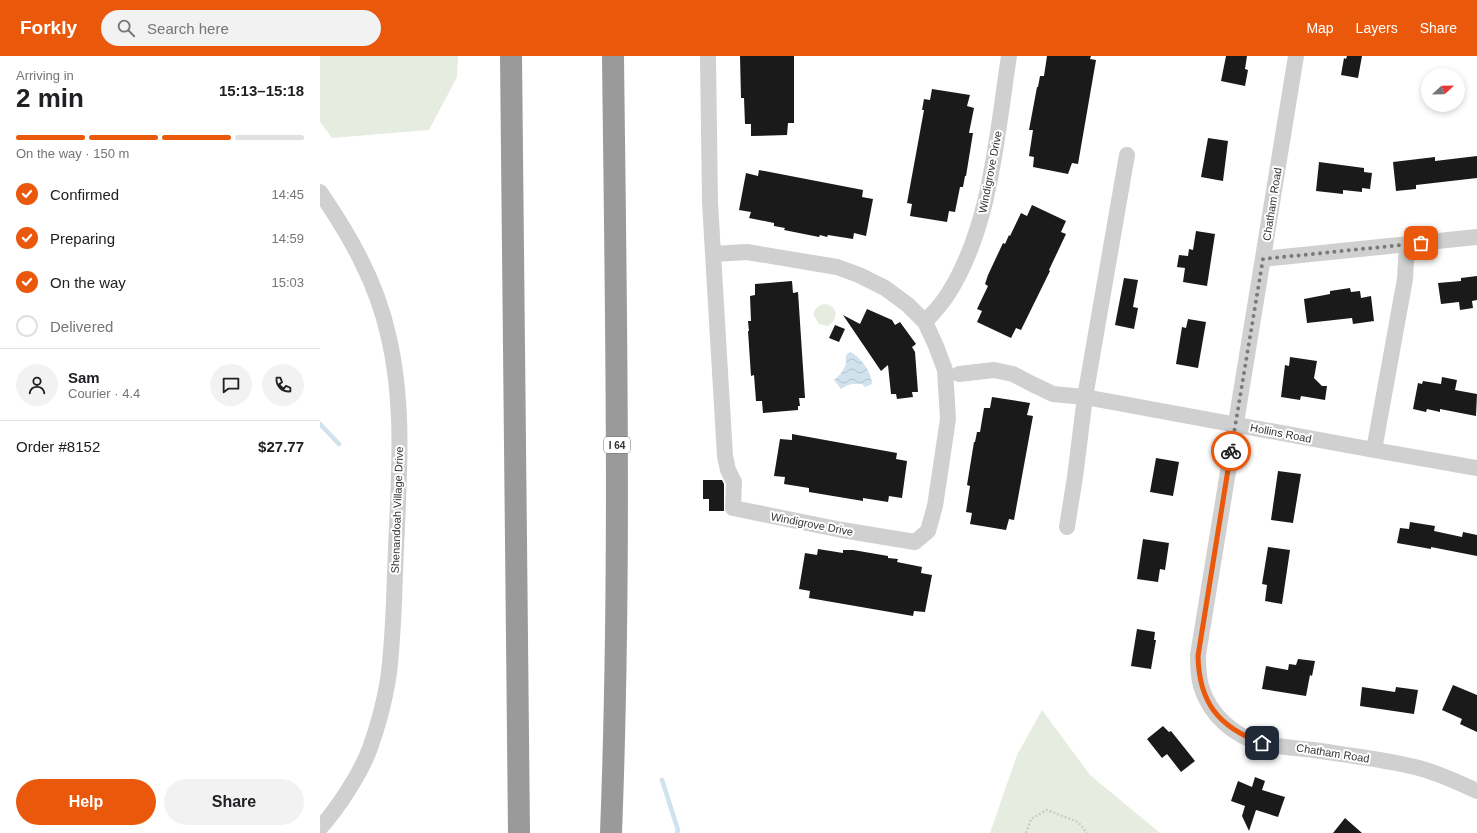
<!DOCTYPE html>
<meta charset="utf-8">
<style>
:root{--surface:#fff;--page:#f2f2f2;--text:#202124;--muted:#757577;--line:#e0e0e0;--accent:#ea580c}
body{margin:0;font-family:Helvetica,sans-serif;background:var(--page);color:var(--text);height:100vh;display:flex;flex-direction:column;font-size:15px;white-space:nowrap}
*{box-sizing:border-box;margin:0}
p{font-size:13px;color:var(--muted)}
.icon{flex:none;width:22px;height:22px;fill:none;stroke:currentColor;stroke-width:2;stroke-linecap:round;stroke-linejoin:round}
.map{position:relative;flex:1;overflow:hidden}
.details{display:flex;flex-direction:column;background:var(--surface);width:320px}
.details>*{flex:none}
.needle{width:26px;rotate:68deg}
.controls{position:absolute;left:1101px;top:12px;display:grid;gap:8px}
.controls a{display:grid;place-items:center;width:44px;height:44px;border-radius:50%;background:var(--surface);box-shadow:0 2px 6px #0003;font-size:20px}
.pin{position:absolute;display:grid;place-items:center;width:34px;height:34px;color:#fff;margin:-17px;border-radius:8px;box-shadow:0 2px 6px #0006}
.courier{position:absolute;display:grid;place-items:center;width:40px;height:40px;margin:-20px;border:3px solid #ea580c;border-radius:50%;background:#fff;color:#222;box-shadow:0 1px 5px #0007}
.overview em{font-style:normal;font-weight:600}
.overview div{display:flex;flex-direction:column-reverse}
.overview{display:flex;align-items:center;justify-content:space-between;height:68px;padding:0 16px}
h1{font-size:26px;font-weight:600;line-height:30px}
.bar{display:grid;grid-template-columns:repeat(4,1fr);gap:6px 4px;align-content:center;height:48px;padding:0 16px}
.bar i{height:5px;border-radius:3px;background:var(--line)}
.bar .active{background:var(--accent)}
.bar p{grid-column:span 4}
.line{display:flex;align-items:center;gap:10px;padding:0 16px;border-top:1px solid var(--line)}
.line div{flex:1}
.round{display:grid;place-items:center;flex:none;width:42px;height:42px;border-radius:21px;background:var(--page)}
ol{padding:0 16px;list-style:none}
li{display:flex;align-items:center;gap:12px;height:44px}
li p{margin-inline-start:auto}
li .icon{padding:4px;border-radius:50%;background:var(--accent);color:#fff;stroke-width:4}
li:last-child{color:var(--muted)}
li i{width:22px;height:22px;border:2px solid var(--line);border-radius:50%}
.action{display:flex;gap:8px;margin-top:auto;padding:8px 16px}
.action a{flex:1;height:46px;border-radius:24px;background:var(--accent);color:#fff;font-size:16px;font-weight:600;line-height:46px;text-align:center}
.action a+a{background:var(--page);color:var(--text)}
header{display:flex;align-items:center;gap:24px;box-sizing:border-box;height:56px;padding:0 20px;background:var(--accent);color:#fff}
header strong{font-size:19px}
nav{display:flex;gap:22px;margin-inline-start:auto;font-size:14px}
.search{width:280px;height:36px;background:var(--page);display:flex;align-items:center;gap:10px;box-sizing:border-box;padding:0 14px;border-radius:22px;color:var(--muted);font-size:15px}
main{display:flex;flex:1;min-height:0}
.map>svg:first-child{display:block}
.green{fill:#e6ecdf}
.water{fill:url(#water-waves)}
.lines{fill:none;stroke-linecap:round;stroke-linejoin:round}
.stream{stroke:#cfe2ee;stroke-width:4.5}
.building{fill:#1a1a1a}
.path{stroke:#cdcdcd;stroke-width:2.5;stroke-dasharray:2 2;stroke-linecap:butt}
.minor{stroke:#d0d0d0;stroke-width:16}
.highway{stroke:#9a9a9a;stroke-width:22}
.done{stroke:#7a7a7a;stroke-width:4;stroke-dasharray:0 7.2}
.route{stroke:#ea580c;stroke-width:5}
.labels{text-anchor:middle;stroke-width:4;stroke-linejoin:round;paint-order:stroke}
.shield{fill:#fff;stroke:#707070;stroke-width:1}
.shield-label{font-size:10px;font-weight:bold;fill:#333}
.street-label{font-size:11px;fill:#333;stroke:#fff}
</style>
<header>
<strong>Forkly</strong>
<div class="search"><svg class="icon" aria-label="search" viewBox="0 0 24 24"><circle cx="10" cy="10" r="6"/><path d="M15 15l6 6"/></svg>Search here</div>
<nav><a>Map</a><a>Layers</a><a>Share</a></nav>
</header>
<main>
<section class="details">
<div class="overview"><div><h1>2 min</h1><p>Arriving in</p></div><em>15:13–15:18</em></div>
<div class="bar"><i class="active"></i><i class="active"></i><i class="active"></i><i></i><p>On the way · 150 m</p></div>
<ol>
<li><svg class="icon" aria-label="check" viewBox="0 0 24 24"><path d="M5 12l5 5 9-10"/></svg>Confirmed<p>14:45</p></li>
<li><svg class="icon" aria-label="check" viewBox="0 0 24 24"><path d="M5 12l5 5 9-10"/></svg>Preparing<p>14:59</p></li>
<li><svg class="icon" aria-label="check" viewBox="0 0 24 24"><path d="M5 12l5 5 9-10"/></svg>On the way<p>15:03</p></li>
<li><i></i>Delivered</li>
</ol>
<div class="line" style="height:72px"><a class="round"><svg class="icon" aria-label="person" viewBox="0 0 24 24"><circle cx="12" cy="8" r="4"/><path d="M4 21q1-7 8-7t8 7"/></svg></a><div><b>Sam</b><p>Courier · 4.4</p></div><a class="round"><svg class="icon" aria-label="chat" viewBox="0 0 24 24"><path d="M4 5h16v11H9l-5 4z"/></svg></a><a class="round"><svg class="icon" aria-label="phone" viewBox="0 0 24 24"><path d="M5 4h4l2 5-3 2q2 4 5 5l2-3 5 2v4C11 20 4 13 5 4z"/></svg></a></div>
<div class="line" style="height:52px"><div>Order #8152</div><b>$27.77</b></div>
<div class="action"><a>Help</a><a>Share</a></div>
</section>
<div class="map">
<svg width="1157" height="777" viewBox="0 0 1157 777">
<defs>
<pattern id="water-waves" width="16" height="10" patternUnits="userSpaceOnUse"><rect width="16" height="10" fill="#cfe2ee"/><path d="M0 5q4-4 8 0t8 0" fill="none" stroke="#b2c2cd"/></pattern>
</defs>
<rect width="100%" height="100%" fill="#fff"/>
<path class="green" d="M0,0h138l-1,21 -28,53 -97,8 -12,-16z
M505,248c14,2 13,16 3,22l-9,-2 -6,-10c3,-6 5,-9 12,-10z
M722,654l48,65 70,58h-170l27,-78z"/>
<path class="water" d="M530,296c11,5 22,21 22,32l-7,3 -3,-3c-8,-1 -15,0 -21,5l-7,-9c4,-3 11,-11 12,-17 0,-4 -1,-5 1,-9z"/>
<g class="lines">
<path class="stream" d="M0,368l19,20
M342,724l16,50 -1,3"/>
</g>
<path class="building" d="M420,0h54v67h-6l-1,12 -36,1v-12h-6l-1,-26h-3z
M727,0h44l-1,3 6,1 -18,104 -6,-1 -4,11 -35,-7 1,-10 -5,-1 4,-26h-4l8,-43h1l2,-11h4z
M906,0h21l-2,13 3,1 -3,16 -24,-5z
M1027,0h15l-4,22 -17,-3 3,-17 2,1z
M612,33l38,6 -3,11 7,2 -5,25h4l-7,43h-1l-2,11h-3l-5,25 -6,-1 -2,11 -37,-6 2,-12 -5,-1 17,-93h-2l2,-11 6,1z
M888,82l20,3 -5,40 -22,-4z
M1157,100v22l-61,7v4l-20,2 -3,-29 42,-5v4z
M999,106l45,6v4l8,1 -2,16 -8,-1v4l-19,-2v4l-27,-3z
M439,114l104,20 -1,7 11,2 -7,37 -12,-3 -1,6 -25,-4 -1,2 -7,-2 -1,2 -35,-7 1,-2 -11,-2v-3l-25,-5 2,-6 -12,-2 7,-37 12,3z
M712,149l34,16 -5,11 5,2 -17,36 1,1 -29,59 -5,-2 -5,10 -34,-16 5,-11 -5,-2 11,-23 -3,-2 3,-9 15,-32 2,1 4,-9 1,1 11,-23 6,3z
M876,175l19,3 -8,52 -24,-4 2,-14 -8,-1 2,-12 9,1 1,-7 4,1z
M1157,220v24l-5,1 1,7 -13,2 -1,-8 -18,2 -3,-21 23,-2v-3z
M804,222l14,2 -5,27 5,1 -4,21 -19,-4z
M472,225l1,12 5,-1 7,106h-6l1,8h-2v4l-35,3 -1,-12h-6l-2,-26 -3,1 -3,-45h1l-1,-10h3l-1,-25 5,-1v-11z
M1030,232l1,4 9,-1 1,7 10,-2 3,25 -21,3 -1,-6 -45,5 -3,-24 26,-5v-3z
M547,253l25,11 3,5 5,-3 16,22 -4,3 3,5 3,40h-6l1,5 -16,2 -1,-5h-5l-3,-29 -7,6 -38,-56 17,9z
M868,263l18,3 -8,46 -22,-4 6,-37 4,1z
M515,269l10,4 -6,13 -10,-4z
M970,301l27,4 -3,17 8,8h5l-2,14 -24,-4 -1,4 -19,-3 4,-32 4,1z
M1122,321l15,3 -2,10 22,4 -1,22 -36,-7v3l-13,-3 -1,3 -13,-3 5,-26 4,1 1,-3 18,3z
M672,341l38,6 -3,12 6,1 -19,104 -5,-1 -3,11 -36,-6 2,-11 -6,-1 4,-26 -3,-1 7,-43h1l2,-10h3l4,-24h6z
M472,378l105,19 -1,6 11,2 -5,37 -13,-2 -1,6 -25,-4v3l-54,-9v-4l-25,-4 1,-7 -11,-1 6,-37 12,1z
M836,402l23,4 -6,34 -23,-4z
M958,415l23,3 -8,49 -22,-3z
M383,424h19l2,4v27h-15v-12h-6z
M1090,466l25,4 -1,5 28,6 1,-5 14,3v21l-46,-9v2l-34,-6 3,-15 9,1z
M823,483l26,4 -4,27 -5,-1 -2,13 -21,-3z
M948,491l22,3 -8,54 -17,-3 2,-16 -5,-1z
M498,493l25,4v-3h10l35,6v2l10,1 -1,3 25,5 -1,6 11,2 -7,37 -11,-1 -1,5 -104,-18 1,-7 -11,-2 6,-36 12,2z
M817,573l18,3 -1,8h2l-5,29 -20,-3z
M978,603l17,2 -3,15 -2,-1 -4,21 -44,-7 4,-23 22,4 1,-6 7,1z
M1133,629l24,10v37l-17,-8 2,-5 -20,-9z
M1042,631l33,5 1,-5 22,3 -4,24 -54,-8z
M843,670l6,6 2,-1 24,30 -14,11 -14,-18 -5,4 -15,-19z
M935,721l10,4 -3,9 23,7 -7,20 -22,-7 -7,21 -7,-15 3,-10 -14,-5 7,-20 14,6z
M1025,762l17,15h-29z"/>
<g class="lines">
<path class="path" d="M706,777l5,-14 16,-9 31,12 9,11"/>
<path class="minor" d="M388,0l2,146 3,52
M976,0l-98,599c0,11 0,21 3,31 8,28 33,51 61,57 17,4 34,5 51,7 34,5 69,9 102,17 22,5 42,15 62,24
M0,136c30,44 56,89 68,142 17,70 11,143 8,215 -2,43 -2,88 -8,131 -4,23 -10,46 -18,68 -9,25 -32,60 -50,80
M427,196l90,15 22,8 26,13 23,17 17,17 11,24 9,24 3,49 -13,87 -7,25 -13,11 -73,-12 -109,-22 1,-26 -6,-12 -3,-14 -12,-202z
M943,203l214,-22
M605,266c8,-9 17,-18 23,-28 43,-67 49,-161 61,-238
M639,318l35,-4 19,4 19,10 21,10 32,3 289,53 103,18
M1054,394l31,-171 2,-35
M747,471l8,-50 10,-80 42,-242"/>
<path class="highway" d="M191,0l8,777
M291,777c10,-259 5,-518 2,-777"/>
</g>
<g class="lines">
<path class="done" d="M911,395l32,-192 158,-16"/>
<path class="route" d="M911,395l-33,205c1,46 20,71 64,87"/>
</g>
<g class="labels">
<rect class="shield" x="284" y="381" width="26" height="16" rx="3"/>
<g class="shield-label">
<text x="297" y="393">I 64</text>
</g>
<g class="street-label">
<text transform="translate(670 116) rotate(-79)" y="4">Windigrove Drive</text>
<text transform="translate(952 148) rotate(-81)" y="4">Chatham Road</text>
<text transform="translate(961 377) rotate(11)" y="4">Hollins Road</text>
<text transform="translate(77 454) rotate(-88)" y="4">Shenandoah Village Drive</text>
<text transform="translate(492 468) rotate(11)" y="4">Windigrove Drive</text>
<text transform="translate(1013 697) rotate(9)" y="4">Chatham Road</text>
</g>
</g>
</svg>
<div class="controls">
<a><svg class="needle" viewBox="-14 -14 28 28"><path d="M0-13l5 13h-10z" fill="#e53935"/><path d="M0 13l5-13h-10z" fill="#757577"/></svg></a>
</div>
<div class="pin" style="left:1101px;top:187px;background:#ea580c"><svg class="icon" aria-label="bag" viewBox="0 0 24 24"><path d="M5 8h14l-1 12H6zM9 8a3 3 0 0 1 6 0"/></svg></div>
<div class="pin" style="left:942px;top:687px;background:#1f2937"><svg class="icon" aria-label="home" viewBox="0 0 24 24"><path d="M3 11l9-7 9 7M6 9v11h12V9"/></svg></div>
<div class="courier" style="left:911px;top:395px"><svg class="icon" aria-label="bike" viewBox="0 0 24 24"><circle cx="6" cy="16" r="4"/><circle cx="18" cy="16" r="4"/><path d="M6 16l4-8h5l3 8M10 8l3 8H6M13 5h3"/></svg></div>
</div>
</main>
